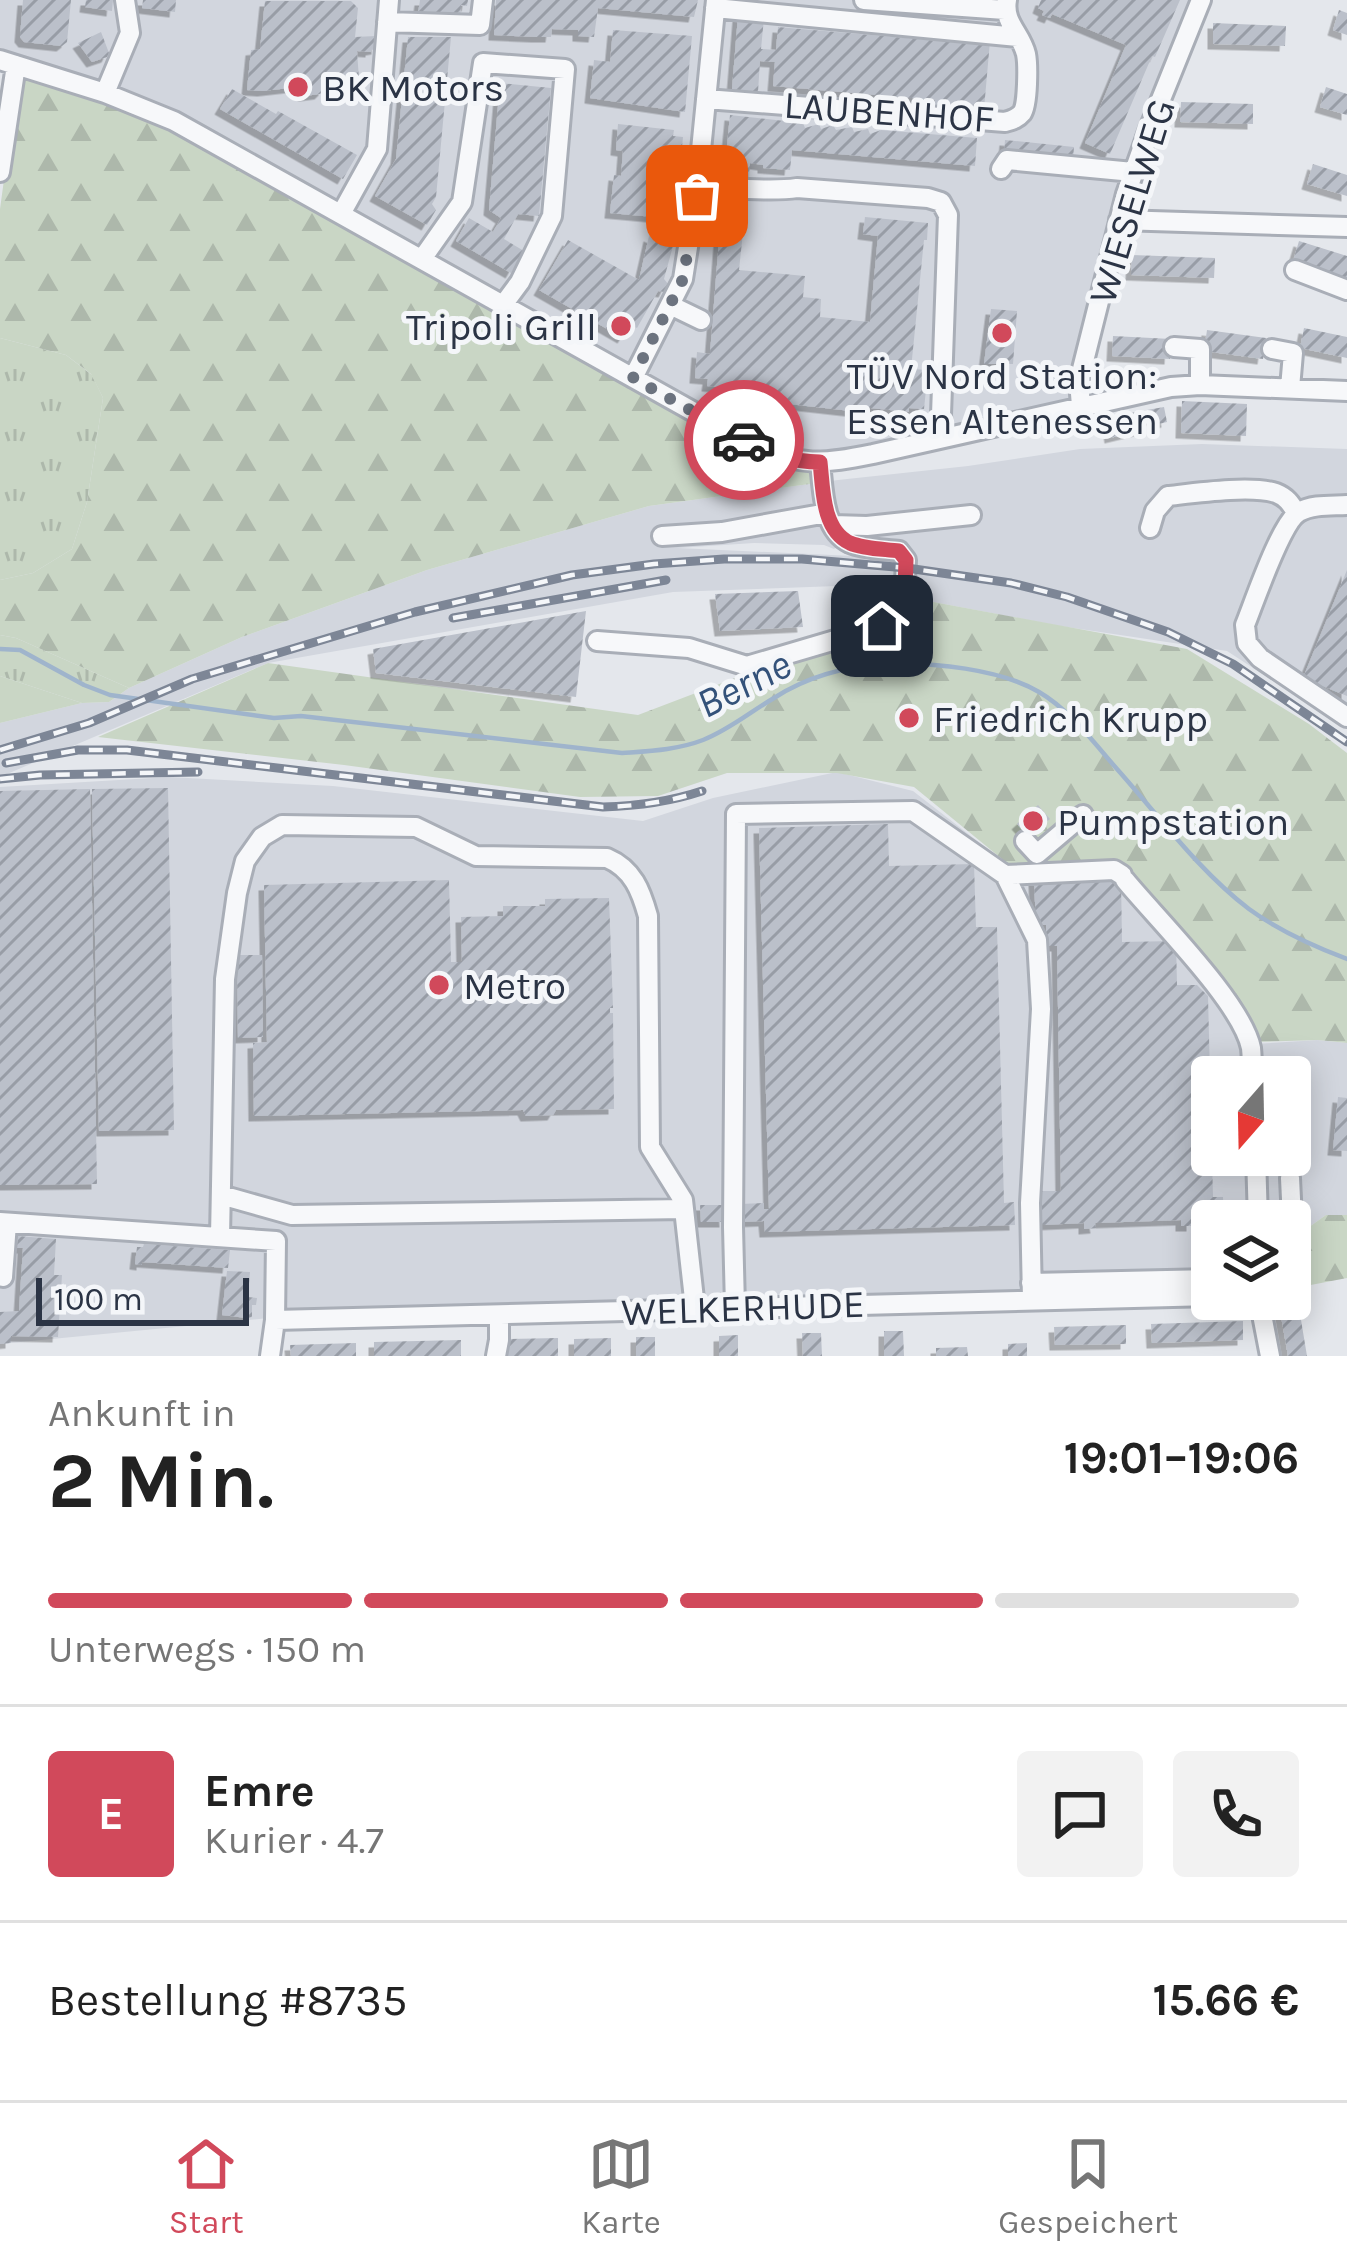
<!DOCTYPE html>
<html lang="de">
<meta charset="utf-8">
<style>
:root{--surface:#fff;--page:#f2f2f2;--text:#222;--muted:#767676;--line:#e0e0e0;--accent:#d1495b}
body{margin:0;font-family:Karla,sans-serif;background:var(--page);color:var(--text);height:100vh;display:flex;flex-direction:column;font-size:45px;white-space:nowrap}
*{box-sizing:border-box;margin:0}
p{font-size:39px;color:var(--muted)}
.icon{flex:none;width:66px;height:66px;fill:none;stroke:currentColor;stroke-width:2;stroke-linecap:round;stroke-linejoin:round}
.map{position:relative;height:1356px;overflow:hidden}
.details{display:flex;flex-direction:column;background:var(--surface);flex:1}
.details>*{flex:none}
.needle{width:78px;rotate:200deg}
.fabs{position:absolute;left:1191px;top:1056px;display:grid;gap:24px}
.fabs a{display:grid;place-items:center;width:120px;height:120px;border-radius:12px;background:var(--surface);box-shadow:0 6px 30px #0003;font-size:60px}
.scale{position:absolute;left:36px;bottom:30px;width:213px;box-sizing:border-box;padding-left:12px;border:6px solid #2b3445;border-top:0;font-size:33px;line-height:42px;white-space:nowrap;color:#2b3445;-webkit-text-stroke:9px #f4f6f9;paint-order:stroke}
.pin{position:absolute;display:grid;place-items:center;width:102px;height:102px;color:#fff;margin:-51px;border-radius:24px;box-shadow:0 6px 18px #0006}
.courier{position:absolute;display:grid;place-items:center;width:120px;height:120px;margin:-60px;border:9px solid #d1495b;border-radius:50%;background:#fff;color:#222;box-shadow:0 3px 15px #0007}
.overview em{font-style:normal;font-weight:700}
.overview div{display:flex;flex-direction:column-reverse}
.overview{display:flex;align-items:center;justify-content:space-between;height:204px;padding:0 48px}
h1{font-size:78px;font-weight:700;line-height:90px}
.bar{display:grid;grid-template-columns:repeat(4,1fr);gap:18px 12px;align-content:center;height:144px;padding:0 48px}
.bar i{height:15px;border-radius:9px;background:var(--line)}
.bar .on{background:var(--accent)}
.bar p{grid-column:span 4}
.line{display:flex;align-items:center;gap:30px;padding:0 48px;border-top:3px solid var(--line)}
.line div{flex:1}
.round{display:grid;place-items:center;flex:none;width:126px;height:126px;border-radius:12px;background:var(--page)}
.dock{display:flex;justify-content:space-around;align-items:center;height:168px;border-top:3px solid var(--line);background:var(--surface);font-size:33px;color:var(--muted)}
.dock a{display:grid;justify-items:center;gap:6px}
.dock .on{color:var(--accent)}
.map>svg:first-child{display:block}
.built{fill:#d2d6de;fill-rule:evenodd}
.grass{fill:url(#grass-tufts)}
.forest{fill:url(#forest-firs)}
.park{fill:#c9d6c5}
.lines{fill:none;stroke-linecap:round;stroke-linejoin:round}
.stream{stroke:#9fb4cc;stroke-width:4.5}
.building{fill:url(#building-hatch);filter:url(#shadow)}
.minor-casing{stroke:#a9aeb7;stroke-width:24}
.minor{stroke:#f7f8fa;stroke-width:18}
.rail-casing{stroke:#7d8696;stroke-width:9}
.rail{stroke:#f4f6f9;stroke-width:4.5;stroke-dasharray:14;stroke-linecap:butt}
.done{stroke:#6c737f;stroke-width:12;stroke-dasharray:0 21.6}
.route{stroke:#d1495b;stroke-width:15}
.poi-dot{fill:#d1495b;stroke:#f4f6f9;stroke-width:4.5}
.labels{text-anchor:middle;stroke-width:10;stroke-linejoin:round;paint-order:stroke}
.poi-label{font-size:39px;fill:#2b3445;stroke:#f4f6f9;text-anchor:start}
.street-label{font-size:39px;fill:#2b3445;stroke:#f4f6f9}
.water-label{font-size:42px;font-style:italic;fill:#34527a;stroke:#f4f6f9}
</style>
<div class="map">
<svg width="1347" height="1356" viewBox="0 0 1347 1356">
<defs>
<pattern id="grass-tufts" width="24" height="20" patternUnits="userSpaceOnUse" patternTransform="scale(3)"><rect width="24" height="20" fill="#c9d6c5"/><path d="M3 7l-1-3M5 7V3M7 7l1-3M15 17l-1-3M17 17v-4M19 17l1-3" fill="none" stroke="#adb8ab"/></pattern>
<pattern id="forest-firs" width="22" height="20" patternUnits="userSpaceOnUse" patternTransform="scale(3)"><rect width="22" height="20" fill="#c9d6c5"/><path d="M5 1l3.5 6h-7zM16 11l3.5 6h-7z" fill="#adb8ab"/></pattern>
<pattern id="building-hatch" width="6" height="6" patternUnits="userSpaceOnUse" patternTransform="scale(3)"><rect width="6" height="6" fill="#bbc0ca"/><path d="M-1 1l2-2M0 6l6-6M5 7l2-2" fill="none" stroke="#989da6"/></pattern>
<filter id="shadow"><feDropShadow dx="-5.5" dy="5.5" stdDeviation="0" flood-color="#0004"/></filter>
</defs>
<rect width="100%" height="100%" fill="#e4e7ec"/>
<path class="built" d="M0,0h1193l-77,200 -40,205 -275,55 -801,-402z
M1202,444l145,5v280l-120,-78 -167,-25 -148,-28v-38l-71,-17 -7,6 -10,-4 -70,-2 -76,5 218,10 -4,26 -219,8 -405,71 -268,114v-54l82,-20 27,-1 20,-14 113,-51 185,-67 222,-64 189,-26 130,-14 112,-17z
M837,772l76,19 99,77 104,-4 139,180 63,-4 29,3v172h-21l-34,24 -2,-18h-78v73l-933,23 -279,27v-557l170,-10 163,9 310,35 70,-23zM1212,1077h78v78h-78z"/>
<path class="grass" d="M0,338l66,17 26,20 11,23 -16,104 -15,47 -39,24 -33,7z
M0,635l16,3 113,50 -20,14 -27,1 -82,-27z"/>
<path class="forest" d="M12,68l156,58 457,255 191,86 1,16 -168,23 -222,64 -185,67 -113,51 -113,-50 -16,-3v-55l33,-7 39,-24 15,-47 16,-104 -12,-24 -25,-19 -66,-17v-129l15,-110z
M912,598l275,51 122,75 38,29v290l-29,-3 -63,2 -139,-177 -103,3 -99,-81 -77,-14h-110l-69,23 -78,1 -236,-32 -246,-28 170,-74 370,52 165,-63 105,-22z
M1326,1215h21v63l-57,11c0,-25 11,-31 12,-57z"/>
<path class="park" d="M0,676l82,27 -82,20z"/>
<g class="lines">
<path class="stream" d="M0,649l20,1 64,35 26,10 164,23 27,-2 321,37c27,-2 55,-3 81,-13 26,-10 47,-28 71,-42 34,-22 73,-32 113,-34 45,-2 113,5 152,28 31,18 55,51 78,77 41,46 83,103 132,140 30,22 64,37 98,50"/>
</g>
<path class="building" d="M23,0h48l-4,42 -5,4 -38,-4 -4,-5z
M86,0h27l-1,11 -27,-4z
M143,0h33l-1,12 -33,-4z
M420,0h48l-1,6 -6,-1 -1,11 -42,-2z
M496,0h202l-4,17 -96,-9 -4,29 -16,-1v-6l-26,-1 -1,8h-14l-43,-2z
M1041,0h139l-25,57 -3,-1 -42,98 -25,-11 41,-98 -74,-31 -2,4 -8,-3 2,-4 -6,-3z
M265,1h86l7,7 -3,29 21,-1 1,13 -6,1v2l-14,-1 2,28 -35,5v6l-4,4 -16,2 -5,-3 -1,-6 -35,4 -16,-1 4,-40 9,-1z
M1339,10l8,3v22l-14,-5z
M738,16l26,2 -3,31 15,1 2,-23 163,14v-5l49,5 -6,68 -49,-4v-5l-162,-14 2,-24 -15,-1 -2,31 -26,-3z
M1213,23l73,3 -1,20 -72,-2z
M613,30l79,6 -7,76 -95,-14 4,-38 16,2z
M101,32l8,21 -2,4 -15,5 -14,-19z
M408,37h43l-15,160 -4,7 4,6 -9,15 -52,-29 21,-37z
M500,83l51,5 -12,128 -21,-2 -14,25 20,12 -13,22 -55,-32 13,-23 24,14 8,-14 -12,-8z
M1326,87l21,7v21l-27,-8z
M232,89l44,25 2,-3 79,44 -14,24 -123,-70z
M1181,102l72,2v20l-73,-2z
M730,115l73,8 2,5 14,-4 2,5 12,-4 3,5 16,-3 2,5 14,-3 2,5 11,-4 96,8 -2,28 -183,-16 -2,20 -27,-2v-3l-13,-2 -1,16 -25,-2z
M618,124l56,6 -1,6 10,1 -6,63 -10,-1 -2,19 -55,-5 4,-38 7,1 2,-25 -7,-1z
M1005,140l69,7 -1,12 -69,-7z
M1313,164l34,11v21l-40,-12z
M722,202l24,2 -7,66 66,6 -2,21 18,2 -1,18 50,5 8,-86 -15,-2 2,-17 63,6 -1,17h-3l-13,129 17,1 -4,39 -15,-1v4l-48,-5 -1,5 -133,-15 1,-9 -21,-2 1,-7 -13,-1 2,-26 13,2z
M649,236l24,10 -9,33 4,5 -4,8 -6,-1 -21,37 -6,-3 -8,13 -84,-48 29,-50 71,40z
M1299,241l48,15v22l-54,-17z
M1132,255l83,3 -1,20 -83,-3z
M991,309l26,2 -4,53h-29z
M1304,328l43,9v21l-47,-10z
M1207,330l59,8 -3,21 -59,-8z
M1113,336l58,3 -1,20 -58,-3z
M1182,401l65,3 -1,32 -65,-3z
M1164,407l3,15 -8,2 -2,-5 -16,4 2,7 -33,8 -3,-21z
M1347,570v126l-44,-18z
M798,591l5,36 -83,4 -5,-37z
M586,611l-10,86 -200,-24 -3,-24z
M168,788l6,342 -75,1 -7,-342z
M90,789l7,395 -97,1v-394z
M1038,805l12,14 -21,18 -12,-13z
M888,824l1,42 85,-2 2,63h21l7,276 10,-1 1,23 -250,7 -1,-11 -24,1v-18l24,-1v6h5l-10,-381z
M1121,878l1,64 54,-1 1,44h20l11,11 5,201h10l1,22 -32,1v6h-11v-6l-86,3 1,5 -12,1v-6l-43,2 -1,-34h21l-4,-245h-11v-21h-10l-2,-45z
M449,880l2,82h11l-1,-45 42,-1v-10h42v-7l64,-1 4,110h-3v5h3l1,96 -58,1 -3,5 -27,1 -3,-6 -269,6 -1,-73 14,-1 -3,-157z
M237,955h25l1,82 -25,1z
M1338,1097l9,1v53l-14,-1z
M700,1205h24l1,17h-24z
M18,1236l38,3 -2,36h8l-4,62 -47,-1v7l-11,1v-32l19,-1 4,-63h-6z
M144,1244l86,6 -2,18 -86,-6v3l-7,-1 2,-17h6z
M227,1271l23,1 -2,25 9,1 -1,7h-4v12l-5,1 -25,-3z
M1296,1289l6,37 5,30h-19l-10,-57h12v-9z
M1243,1321v19l-91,3 -1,-19z
M1126,1325v19l-71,1 -1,-18z
M884,1331h19l1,25h-20z
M802,1333h19l1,23h-19z
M738,1335v21h-19v-20z
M636,1337h19v19h-19z
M558,1338v18h-53l4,-17z
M611,1338v18h-37v-17z
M461,1340v16h-87v-14z
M356,1343v13h-65l-1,-11z
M1027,1343v13h-19v-12z
M967,1347l1,9h-32v-8z"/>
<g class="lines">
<defs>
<path id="minor" d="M864,0l141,10
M715,8l303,29
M387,22l93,3 3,-25
M0,60l105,33 69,28 579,324c48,22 70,19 120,9l298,-67 29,-2 147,6
M105,93l25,-60 -5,-33
M706,99l299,23c7,-2 12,-3 17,-9 6,-8 6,-49 4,-59 -5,-21 -23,-31 -19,-54
M1001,169l6,-9 126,12
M0,172l16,-107
M697,190c34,-5 67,3 100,-2l131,10 13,4 7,13 -7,200 2,22
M341,214l36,-65 12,-149
M1119,220l228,7
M422,259l40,-57 21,-139 82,6 -13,147 -32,66 -17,23
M1295,270l52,20
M670,305l31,15
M1174,347l26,2v36
M1272,349l21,4 -3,35
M633,378l50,-99 14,-89 19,-190
M1081,406l-2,-25 47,-187 23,-65 52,-129
M1347,505c-15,1 -34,-1 -48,7 -18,10 -45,91 -54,113l2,18 13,15 87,59
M833,525l34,1 104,-11
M1150,528l5,-17 13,-15c27,-3 83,-11 108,-3 10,4 15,10 20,20
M662,536l60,-4 105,-19
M597,641l92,7 58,18 156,-46 3,-60 -7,-9c-15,-2 -35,-2 -49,-8 -28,-13 -27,-55 -30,-81
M1025,841l12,13 46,-39
M1005,875l32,65 4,69 -11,194 2,96
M1125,880c32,39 117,123 126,168 1,9 1,20 1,29
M1256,1155l2,66
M1290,1178l3,63 -3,10
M221,1195l71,20 392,-6
M0,1222l276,19 -1,79 -5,36
M220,1237l5,-258 12,-86 8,-32 17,-24 20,-12 134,2 60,29 131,2c26,11 34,33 41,58l2,231 33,53 12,108
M0,1276l3,1 4,-54
M1031,1283l181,-4
M1259,1299l11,57
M735,1307l-2,-80 3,-413 177,-3 92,64 109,-5 8,5
M275,1320l937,-24
M496,1356l3,-16v-25"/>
</defs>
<use href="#minor" class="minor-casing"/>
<use href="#minor" class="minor"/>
<defs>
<path id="rail" d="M453,618l213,-38
M0,750l89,-27 103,-44 223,-67 157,-37 82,-11 70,-5h78l105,9 104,15 56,14 101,35 65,32 114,78
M6,763l72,-13h49l476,57c35,-1 66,-5 99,-16
M0,779l40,-4 158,-3"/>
</defs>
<use href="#rail" class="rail-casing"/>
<use href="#rail" class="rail"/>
</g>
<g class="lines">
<path class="done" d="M697,196l-14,83 -50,99 111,62"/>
<path class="route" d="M744,440c25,14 48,22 76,22 3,26 2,68 30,81 14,6 34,6 49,8l7,9 -2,60 -22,6"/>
</g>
<g class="poi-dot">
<circle cx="298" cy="87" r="12"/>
<circle cx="621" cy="326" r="12"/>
<circle cx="1002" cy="333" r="12"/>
<circle cx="909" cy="718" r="12"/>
<circle cx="1033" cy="821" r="12"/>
<circle cx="439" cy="985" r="12"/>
</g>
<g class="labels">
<g class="poi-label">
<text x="322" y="101">BK Motors</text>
<text x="597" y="340" text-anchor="end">Tripoli Grill</text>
<text x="1002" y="389" text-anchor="middle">TÜV Nord Station:<tspan x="1002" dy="45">Essen Altenessen</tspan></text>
<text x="933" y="732">Friedrich Krupp</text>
<text x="1057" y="835">Pumpstation</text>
<text x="463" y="999">Metro</text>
</g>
<g class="street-label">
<text transform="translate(889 111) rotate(4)" y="14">LAUBENHOF</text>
<text transform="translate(1131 201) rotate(-73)" y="14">WIESELWEG</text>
<text transform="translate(743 1307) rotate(-2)" y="14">WELKERHUDE</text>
</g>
<g class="water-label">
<text transform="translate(743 683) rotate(-27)" y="15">Berne</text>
</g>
</g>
</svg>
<div class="fabs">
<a><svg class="needle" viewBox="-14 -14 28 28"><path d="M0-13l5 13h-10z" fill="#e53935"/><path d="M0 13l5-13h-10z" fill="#767676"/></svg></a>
<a><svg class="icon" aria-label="layers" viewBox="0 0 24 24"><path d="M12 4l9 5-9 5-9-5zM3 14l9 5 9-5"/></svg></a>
</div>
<div class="scale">100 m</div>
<div class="pin" style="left:697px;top:196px;background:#ea580c"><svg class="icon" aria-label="bag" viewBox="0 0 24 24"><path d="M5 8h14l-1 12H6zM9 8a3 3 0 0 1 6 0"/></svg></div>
<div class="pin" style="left:882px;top:626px;background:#1f2937"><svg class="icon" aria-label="home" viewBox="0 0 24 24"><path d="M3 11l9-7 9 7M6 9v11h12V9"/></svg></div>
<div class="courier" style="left:744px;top:440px"><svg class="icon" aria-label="car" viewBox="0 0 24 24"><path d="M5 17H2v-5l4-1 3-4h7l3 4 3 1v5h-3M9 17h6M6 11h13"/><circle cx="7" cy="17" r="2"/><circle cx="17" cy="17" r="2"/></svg></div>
</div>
<section class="details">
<div class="overview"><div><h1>2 Min.</h1><p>Ankunft in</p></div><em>19:01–19:06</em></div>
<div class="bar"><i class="on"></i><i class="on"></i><i class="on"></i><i></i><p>Unterwegs · 150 m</p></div>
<div class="line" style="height:216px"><b class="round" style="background:var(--accent);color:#fff">E</b><div><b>Emre</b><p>Kurier · 4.7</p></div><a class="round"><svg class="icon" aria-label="chat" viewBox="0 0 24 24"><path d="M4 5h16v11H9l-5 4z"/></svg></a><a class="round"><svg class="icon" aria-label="phone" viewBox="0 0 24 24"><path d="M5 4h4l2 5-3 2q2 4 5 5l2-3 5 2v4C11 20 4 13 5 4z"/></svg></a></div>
<div class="line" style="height:156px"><div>Bestellung #8735</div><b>15.66 €</b></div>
</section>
<nav class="dock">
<a class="on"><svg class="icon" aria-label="home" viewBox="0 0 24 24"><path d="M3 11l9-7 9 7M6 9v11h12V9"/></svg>Start</a>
<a><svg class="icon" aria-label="map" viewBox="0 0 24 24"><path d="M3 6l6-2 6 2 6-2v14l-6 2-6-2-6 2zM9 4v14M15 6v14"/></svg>Karte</a>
<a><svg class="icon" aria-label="saved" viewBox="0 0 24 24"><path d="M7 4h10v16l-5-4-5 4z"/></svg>Gespeichert</a>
</nav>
